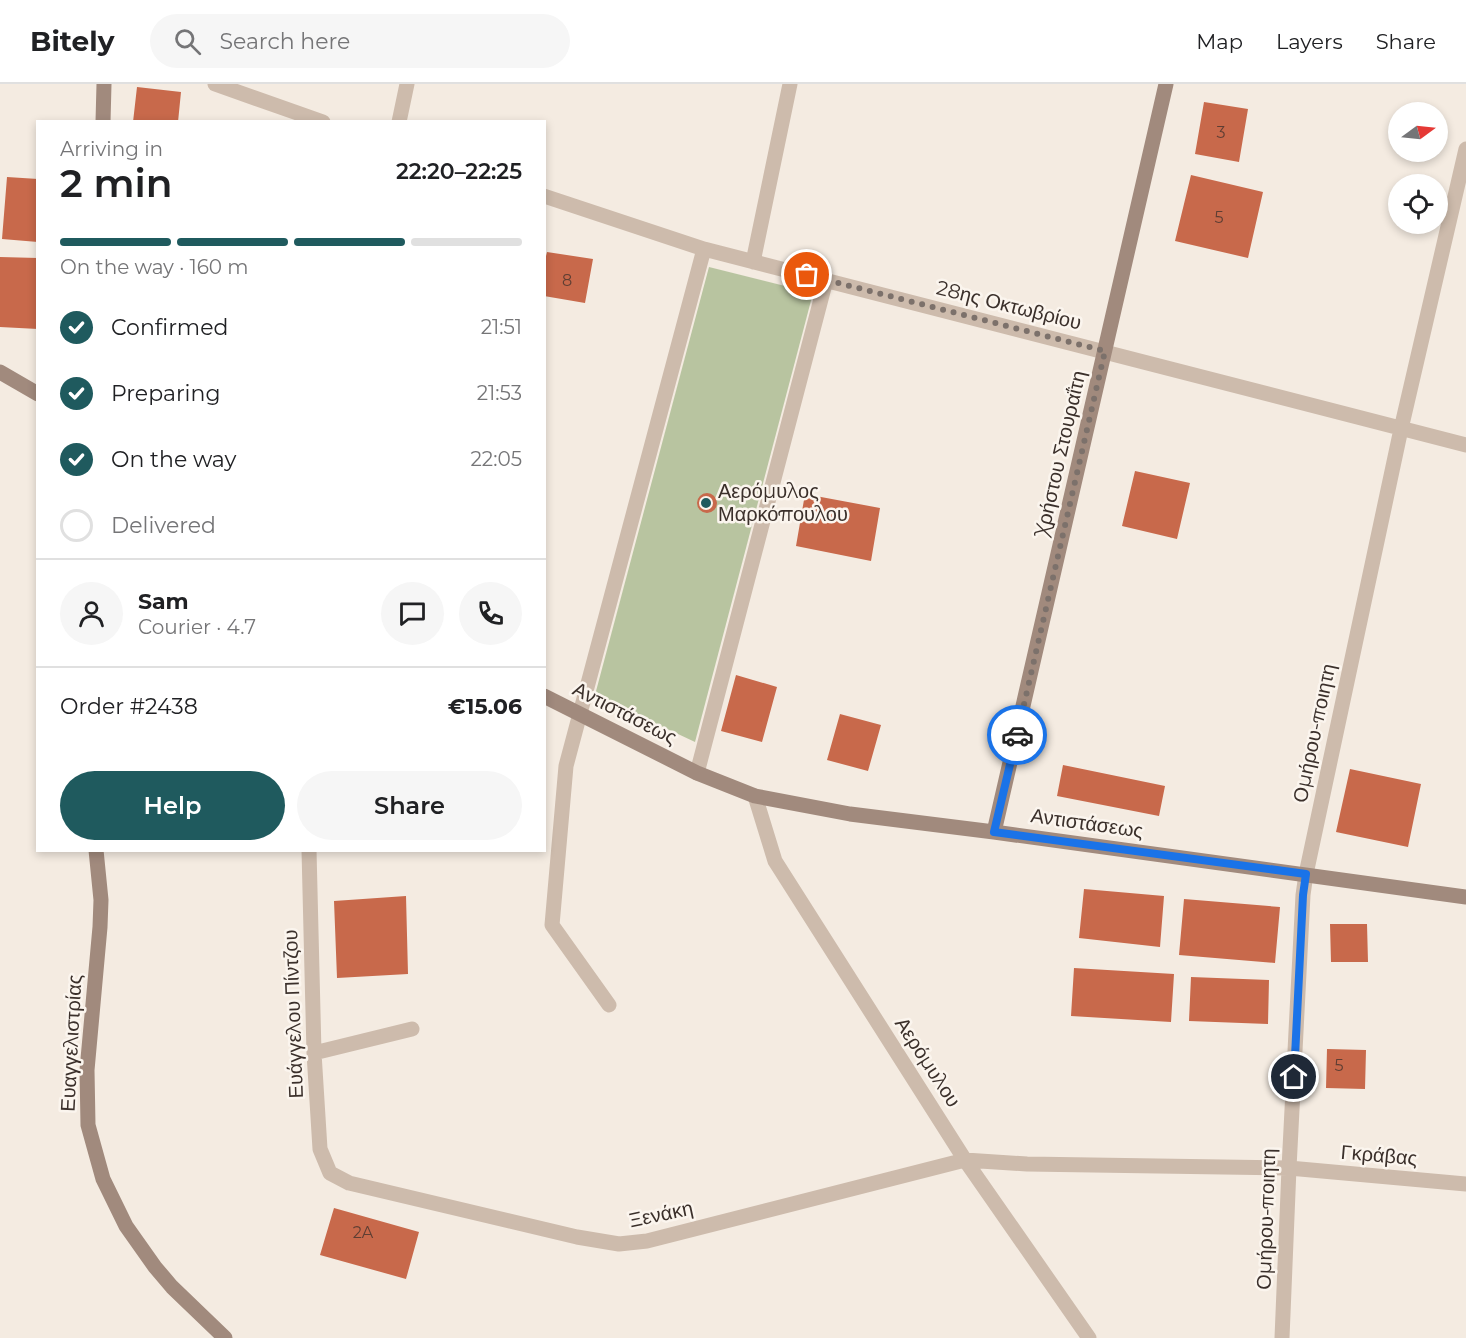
<!DOCTYPE html>
<meta charset="utf-8">
<style>
:root{--surface:#fff;--page:#f6f6f6;--text:#202124;--muted:#757577;--line:#e0e0e0;--accent:#1f5a5e}
body{margin:0;font-family:Montserrat,sans-serif;background:var(--page);color:var(--text);height:100vh;display:flex;flex-direction:column;font-size:22px;white-space:nowrap}
*{box-sizing:border-box;margin:0}
p{font-size:20px;color:var(--muted)}
.icon{flex:none;width:33px;height:33px;fill:none;stroke:currentColor;stroke-width:2;stroke-linecap:round;stroke-linejoin:round}
.map{position:relative;flex:1;overflow:hidden}
.side{position:absolute;left:36px;top:36px;width:510px;height:732px;display:flex;flex-direction:column;background:var(--surface);border-radius:0px;box-shadow:0 3px 9px #0003}
.side>*{flex:none}
.needle{width:39px;rotate:75deg}
.tools{position:absolute;left:1388px;top:18px;display:grid;gap:12px}
.tools a{display:grid;place-items:center;width:60px;height:60px;border-radius:50%;background:var(--surface);box-shadow:0 3px 9px #0003;font-size:30px}
.pin{position:absolute;display:grid;place-items:center;width:51px;height:51px;color:#fff;margin:-26px;border:3px solid #fff;border-radius:50%;box-shadow:0 2px 6px #0007}
.courier{position:absolute;display:grid;place-items:center;width:60px;height:60px;margin:-30px;border:4px solid #1a73e8;border-radius:50%;background:#fff;color:#222;box-shadow:0 2px 8px #0007}
.overview em{font-style:normal;font-weight:600}
.overview div{display:flex;flex-direction:column-reverse}
.overview{display:flex;align-items:center;justify-content:space-between;height:102px;padding:0 24px}
h1{font-size:39px;font-weight:600;line-height:45px}
.bar{display:grid;grid-template-columns:repeat(4,1fr);gap:9px 6px;align-content:center;height:72px;padding:0 24px}
.bar i{height:8px;border-radius:4px;background:var(--line)}
.bar .selected{background:var(--accent)}
.bar p{grid-column:span 4}
.line{display:flex;align-items:center;gap:15px;padding:0 24px;border-top:2px solid var(--line)}
.line div{flex:1}
.round{display:grid;place-items:center;flex:none;width:63px;height:63px;border-radius:32px;background:var(--page)}
ol{padding:0 24px;list-style:none}
li{display:flex;align-items:center;gap:18px;height:66px}
li p{margin-inline-start:auto}
li .icon{padding:6px;border-radius:50%;background:var(--accent);color:#fff;stroke-width:4}
li:last-child{color:var(--muted)}
li i{width:33px;height:33px;border:3px solid var(--line);border-radius:50%}
.action{display:flex;gap:12px;margin-top:auto;padding:12px 24px}
.action a{flex:1;height:69px;border-radius:36px;background:var(--accent);color:#fff;font-size:24px;font-weight:600;line-height:69px;text-align:center}
.action a+a{background:var(--page);color:var(--text)}
header{display:flex;align-items:center;gap:36px;box-sizing:border-box;height:84px;padding:0 30px;background:var(--surface);border-bottom:2px solid var(--line)}
header strong{font-size:28px}
nav{display:flex;gap:33px;margin-inline-start:auto;font-size:21px}
.search{width:420px;height:54px;background:var(--page);display:flex;align-items:center;gap:15px;box-sizing:border-box;padding:0 21px;border-radius:33px;color:var(--muted);font-size:22px}
.map>svg:first-child{display:block}
.green{fill:#b8c4a0}
.building{fill:#c8694b}
.lines{fill:none;stroke-linecap:round;stroke-linejoin:round}
.street{stroke:#cdbbac;stroke-width:15}
.secondary{stroke:#a18a7d;stroke-width:15}
.done{stroke:#7c716b;stroke-width:6;stroke-dasharray:0 10.8}
.route{stroke:#1a73e8;stroke-width:8}
.poi-dot{fill:#1f5a5e;stroke:#fbf5ee;stroke-width:2}
.labels{text-anchor:middle;stroke-width:5;stroke-linejoin:round;paint-order:stroke}
.number-label{font-size:16px;fill:#5e3e33}
.street-label{font-size:20px;fill:#3b302b;stroke:#fbf5ee}
.poi-label{font-size:20px;fill:#3b302b;stroke:#fbf5ee;text-anchor:start}
</style>
<header>
<strong>Bitely</strong>
<div class="search"><svg class="icon" aria-label="search" viewBox="0 0 24 24"><circle cx="10" cy="10" r="6"/><path d="M15 15l6 6"/></svg>Search here</div>
<nav><a>Map</a><a>Layers</a><a>Share</a></nav>
</header>
<div class="map">
<svg width="1466" height="1254" viewBox="0 0 1466 1254">
<rect width="100%" height="100%" fill="#f4ebe1"/>
<path class="green" d="M709,183l104,26 -118,449 -100,-47z"/>
<path class="building" d="M137,3l44,5 -3,30h-45z
M1204,18l44,7 -9,53 -44,-8z
M1191,91l72,17 -15,66 -73,-17z
M7,93l31,2v63l-36,-3z
M547,168l46,7 -8,44 -41,-7v-32z
M0,173l38,1v71l-38,-2z
M1135,387l55,12 -13,56 -55,-13z
M697 419a10 10 0 1 1 20 0a10 10 0 1 1-20 0Z
M805,410l75,14 -9,53 -75,-15z
M736,591l41,12 -15,55 -41,-11z
M840,630l41,11 -13,46 -41,-11z
M1063,681l102,21 -6,30 -102,-20z
M1350,685l71,15 -13,63 -72,-15z
M1084,805l80,7 -4,51 -81,-9z
M406,812l2,78 -71,4 -3,-77z
M1184,815l96,8 -5,56 -96,-8z
M1330,840h37l1,38h-37z
M1074,884l100,6 -3,48 -100,-6z
M1191,893l78,3 -1,44 -79,-3z
M1327,965l39,1 -1,39 -39,-1z
M334,1124l85,24 -13,47 -86,-24z"/>
<g class="lines">
<path class="street" d="M215,0l108,38
M399,38l8,-38
M544,112l160,53 762,196
M753,178l37,-178
M697,689l129,-493
M755,712l20,65 190,299 124,178
M309,766l5,203 6,96 10,24 19,10 228,54 42,7 28,-3 318,-81 62,4 262,4 177,16
M609,921l-57,-80 14,-159 138,-517
M314,969l98,-24
M1282,1254l7,-170 14,-273 3,-21 95,-445 65,-280"/>
<path class="secondary" d="M103,38l1,-38
M0,288l38,22
M544,612l153,77 58,23 95,18 144,18 472,65
M994,748l172,-748
M96,766l5,50 -1,27 -13,143 1,55 15,54 23,47 29,41 17,20 53,51"/>
</g>
<g class="lines">
<path class="done" d="M807,191l298,76 -88,384"/>
<path class="route" d="M1017,651l-23,97 312,42 -3,21 -9,182"/>
</g>
<circle class="poi-dot" cx="706" cy="419" r="6"/>
<g class="labels">
<g class="number-label">
<text x="1221" y="54">3</text>
<text x="1219" y="139">5</text>
<text x="567" y="202">8</text>
<text x="1339" y="987">5</text>
<text x="363" y="1154">2A</text>
</g>
<g class="street-label">
<text transform="translate(1009 221) rotate(14)" y="7">28ης Οκτωβρίου</text>
<text transform="translate(1060 369) rotate(-77)" y="7">Χρήστου Στουραΐτη</text>
<text transform="translate(625 629) rotate(27)" y="7">Αντιστάσεως</text>
<text transform="translate(1314 649) rotate(-78)" y="7">Ομήρου-ποιητη</text>
<text transform="translate(1087 739) rotate(8)" y="7">Αντιστάσεως</text>
<text transform="translate(293 930) rotate(-92)" y="7">Ευάγγελου Πίντζου</text>
<text transform="translate(71 959) rotate(-87)" y="7">Ευαγγελιστρίας</text>
<text transform="translate(928 978) rotate(57)" y="7">Αερόμυλου</text>
<text transform="translate(1379 1071) rotate(5)" y="7">Γκράβας</text>
<text transform="translate(661 1130) rotate(-12)" y="7">Ξενάκη</text>
<text transform="translate(1266 1135) rotate(-88)" y="7">Ομήρου-ποιητη</text>
</g>
<g class="poi-label">
<text x="718" y="414">Αερόμυλος<tspan x="718" dy="23">Μαρκόπουλου</tspan></text>
</g>
</g>
</svg>
<div class="tools">
<a><svg class="needle" viewBox="-14 -14 28 28"><path d="M0-13l5 13h-10z" fill="#e53935"/><path d="M0 13l5-13h-10z" fill="#757577"/></svg></a>
<a><svg class="icon" aria-label="locate" viewBox="0 0 24 24"><circle cx="12" cy="12" r="6"/><path d="M12 2v4M12 18v4M2 12h4M18 12h4"/></svg></a>
</div>
<div class="pin" style="left:807px;top:191px;background:#ea580c"><svg class="icon" aria-label="bag" viewBox="0 0 24 24"><path d="M5 8h14l-1 12H6zM9 8a3 3 0 0 1 6 0"/></svg></div>
<div class="pin" style="left:1294px;top:993px;background:#1f2937"><svg class="icon" aria-label="home" viewBox="0 0 24 24"><path d="M3 11l9-7 9 7M6 9v11h12V9"/></svg></div>
<div class="courier" style="left:1017px;top:651px"><svg class="icon" aria-label="car" viewBox="0 0 24 24"><path d="M5 17H2v-5l4-1 3-4h7l3 4 3 1v5h-3M9 17h6M6 11h13"/><circle cx="7" cy="17" r="2"/><circle cx="17" cy="17" r="2"/></svg></div>
<section class="side">
<div class="overview"><div><h1>2 min</h1><p>Arriving in</p></div><em>22:20–22:25</em></div>
<div class="bar"><i class="selected"></i><i class="selected"></i><i class="selected"></i><i></i><p>On the way · 160 m</p></div>
<ol>
<li><svg class="icon" aria-label="check" viewBox="0 0 24 24"><path d="M5 12l5 5 9-10"/></svg>Confirmed<p>21:51</p></li>
<li><svg class="icon" aria-label="check" viewBox="0 0 24 24"><path d="M5 12l5 5 9-10"/></svg>Preparing<p>21:53</p></li>
<li><svg class="icon" aria-label="check" viewBox="0 0 24 24"><path d="M5 12l5 5 9-10"/></svg>On the way<p>22:05</p></li>
<li><i></i>Delivered</li>
</ol>
<div class="line" style="height:108px"><a class="round"><svg class="icon" aria-label="person" viewBox="0 0 24 24"><circle cx="12" cy="8" r="4"/><path d="M4 21q1-7 8-7t8 7"/></svg></a><div><b>Sam</b><p>Courier · 4.7</p></div><a class="round"><svg class="icon" aria-label="chat" viewBox="0 0 24 24"><path d="M4 5h16v11H9l-5 4z"/></svg></a><a class="round"><svg class="icon" aria-label="phone" viewBox="0 0 24 24"><path d="M5 4h4l2 5-3 2q2 4 5 5l2-3 5 2v4C11 20 4 13 5 4z"/></svg></a></div>
<div class="line" style="height:78px"><div>Order #2438</div><b>€15.06</b></div>
<div class="action"><a>Help</a><a>Share</a></div>
</section>
</div>
